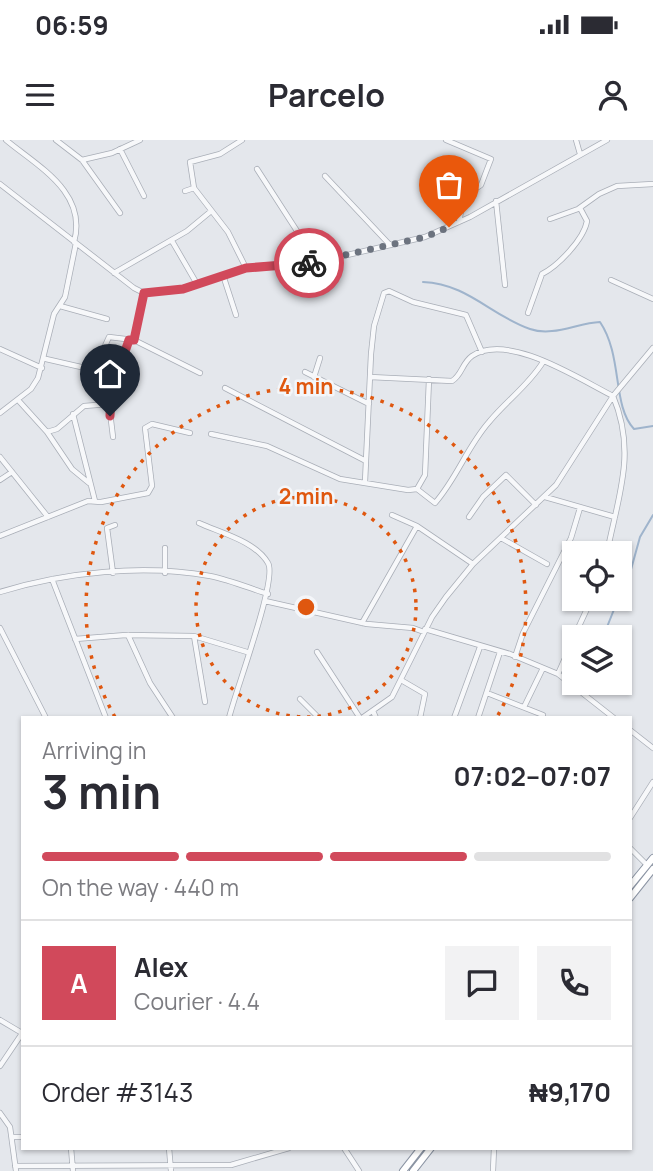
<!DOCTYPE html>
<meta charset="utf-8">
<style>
:root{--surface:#fff;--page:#f2f2f3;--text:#2b2b33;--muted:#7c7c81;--line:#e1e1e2;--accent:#d1495b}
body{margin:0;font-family:Manrope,sans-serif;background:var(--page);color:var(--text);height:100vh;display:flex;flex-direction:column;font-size:26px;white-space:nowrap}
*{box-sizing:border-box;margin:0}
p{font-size:23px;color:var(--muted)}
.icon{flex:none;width:38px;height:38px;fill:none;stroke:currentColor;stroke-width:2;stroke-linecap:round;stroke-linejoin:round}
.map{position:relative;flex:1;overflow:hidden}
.drawer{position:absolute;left:21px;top:576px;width:611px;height:434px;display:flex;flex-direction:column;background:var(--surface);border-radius:0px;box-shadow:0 2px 5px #0004}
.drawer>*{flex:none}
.tools{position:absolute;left:562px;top:401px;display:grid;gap:14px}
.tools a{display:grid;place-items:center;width:70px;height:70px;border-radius:0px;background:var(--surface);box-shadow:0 2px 5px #0004;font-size:35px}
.pin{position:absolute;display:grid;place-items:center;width:60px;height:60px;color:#fff;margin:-72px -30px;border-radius:50% 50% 50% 0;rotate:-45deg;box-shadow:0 0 7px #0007}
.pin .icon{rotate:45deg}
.courier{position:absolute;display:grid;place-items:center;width:70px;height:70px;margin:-35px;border:5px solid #d1495b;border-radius:50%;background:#fff;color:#222;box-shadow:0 2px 9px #0007}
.summary em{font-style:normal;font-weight:700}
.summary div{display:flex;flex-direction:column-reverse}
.summary{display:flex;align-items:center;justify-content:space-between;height:119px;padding:0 21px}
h1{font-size:46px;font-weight:700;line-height:52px}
.bar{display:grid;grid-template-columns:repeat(4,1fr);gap:10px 7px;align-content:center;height:84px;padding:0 21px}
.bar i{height:9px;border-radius:5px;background:var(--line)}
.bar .active{background:var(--accent)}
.bar p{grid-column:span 4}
.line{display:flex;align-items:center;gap:18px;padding:0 21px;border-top:2px solid var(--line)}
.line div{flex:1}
.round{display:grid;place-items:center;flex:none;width:74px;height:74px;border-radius:0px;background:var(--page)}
.status{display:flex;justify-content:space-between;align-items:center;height:49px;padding:0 35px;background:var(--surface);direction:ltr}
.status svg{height:19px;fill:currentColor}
header{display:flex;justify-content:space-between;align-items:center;height:91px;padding:0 21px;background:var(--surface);font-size:32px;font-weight:700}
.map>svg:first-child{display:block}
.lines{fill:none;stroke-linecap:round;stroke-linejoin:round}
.stream{stroke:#9fb4cc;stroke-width:2}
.minor-casing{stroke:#a9aeb7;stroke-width:6}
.highway-casing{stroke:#8b94a3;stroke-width:8}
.minor{stroke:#f7f8fa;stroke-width:4.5}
.highway{stroke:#fff;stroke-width:6}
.done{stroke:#6c737f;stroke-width:7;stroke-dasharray:0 12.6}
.route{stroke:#d1495b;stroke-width:9}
.ring{fill:none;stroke:#df570f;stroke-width:3.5;stroke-dasharray:3.5 7}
.centre{fill:#df570f;stroke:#f4f6f9;stroke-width:3.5}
.ring-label{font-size:21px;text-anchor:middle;font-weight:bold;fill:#df570f;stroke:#f4f6f9;stroke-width:5;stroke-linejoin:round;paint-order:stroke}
</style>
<div class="status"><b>06:59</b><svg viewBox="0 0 49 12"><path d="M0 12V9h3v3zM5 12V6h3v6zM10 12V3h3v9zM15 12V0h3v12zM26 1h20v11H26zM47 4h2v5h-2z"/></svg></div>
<header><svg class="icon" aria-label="menu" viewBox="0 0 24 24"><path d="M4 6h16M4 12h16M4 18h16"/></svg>Parcelo<svg class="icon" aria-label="person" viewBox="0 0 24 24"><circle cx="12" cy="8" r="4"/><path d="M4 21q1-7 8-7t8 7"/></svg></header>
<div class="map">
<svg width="653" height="1031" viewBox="0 0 653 1031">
<rect width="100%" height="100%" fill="#e4e7ec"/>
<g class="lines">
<path class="stream" d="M423,142c45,2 67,33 107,47 23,8 47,-6 70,-7 23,34 12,84 34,107l19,-3
M603,497l12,-30 7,-5 18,-65 13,-22"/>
<defs>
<path id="minor" d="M6,0c31,26 82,52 68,102
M56,0l26,20 38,53
M446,0l45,19 -10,26 -17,11 -5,26
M576,0l4,14
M120,9l24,47
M82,20l30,-7 28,-13
M257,29l60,93
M325,36l65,69
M0,44l134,104 10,5 29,-2 73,-23 71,-6 108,-25 45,-20 137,-77
M194,48l-4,-26 30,-8 22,-14
M185,51l9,-3 34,44 18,36
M496,61l9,84
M550,79l28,-10 21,-15 18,-8 36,-2
M172,101l25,43
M114,133l73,-42 23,-19
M223,135l13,40
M611,140l42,19
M144,153l-10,47 66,33
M60,166l47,13
M528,173l14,-39c16,-8 42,-35 45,-53l-7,-13
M0,209l42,19
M46,219l48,11 15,-33 25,3
M305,232l64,32
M314,237l6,-19
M370,237l82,4c10,-6 10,-18 20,-25 36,-24 107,23 141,40 24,57 5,100 -6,157
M225,248l139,72
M18,260l29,32 10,-3 27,-23 25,-2
M0,273l31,-24 7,-11 16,-64 11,-17 11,-54
M73,274l22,87
M47,292l25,37 17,14
M211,294l56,12 73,33 68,11 9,-1 8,-14 4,-96
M113,297l-4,-33 20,-65
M0,317l48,60
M0,340l12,-8
M365,342l6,-128 3,-28 10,-33 5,-2 24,11 53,13 16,37
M417,349l18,14c22,-25 32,-56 54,-81 18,-22 39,-36 54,-60
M545,357l70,20
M392,375l25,11
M469,377l14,-20 23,-22 30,30
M199,383c22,10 56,18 69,40 10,16 -33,129 -39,155
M0,396l88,-35 13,1 47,-9 4,-7 -7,-58 7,-4 38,9
M501,398l46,26
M113,433l-6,-45 8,-3
M165,433v-25
M52,439l54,139
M0,452c65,-20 143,-28 210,-16 20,4 39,12 58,18
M265,461l102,23 46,4 11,4
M362,483l55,-97 56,38
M0,488l46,90
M425,489l85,25 48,20 56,44
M128,495l22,48 23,35
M194,496l11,66
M574,497l18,-39
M75,499l51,-4 68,1 53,16
M317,512l43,66
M515,517l8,-24 48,-95 9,-30
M558,534l16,-36
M401,540l24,14 -5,24
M487,553l56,22
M300,559l19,19
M524,567l19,-39
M373,571l3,7
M362,578l30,-21 40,-80 14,-20 27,-33 83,-79 57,-89 40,-48
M454,578l26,-71
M478,578l22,-66
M630,590l23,18
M630,678l23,-36
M630,708l17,17
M0,880l22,13
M0,926l23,-34
M0,973l10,14 6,44
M12,997h11
M71,1008l2,23
M169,1008l2,23
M344,1008l15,23
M15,1026l216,-1 58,-17
M493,1031l1,-23"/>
<path id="highway" d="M630,746l23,-28
M630,758l23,-29
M403,1031l18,-23
M413,1031l18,-23"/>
</defs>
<use href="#minor" class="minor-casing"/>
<use href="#highway" class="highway-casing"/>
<use href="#minor" class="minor"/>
<use href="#highway" class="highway"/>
</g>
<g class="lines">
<path class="done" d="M309,123l116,-26 24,-10"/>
<path class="route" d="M110,276l1,-24 18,-52h5l10,-47 39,-4 63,-21 63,-5"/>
</g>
<g class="ring">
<circle cx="306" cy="467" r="110"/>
<path d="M115 577A220 220 0 1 1 497 577"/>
</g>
<circle cx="306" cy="467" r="10" class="centre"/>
<g class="ring-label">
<text x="306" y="254">4 min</text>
<text x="306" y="364">2 min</text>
</g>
</svg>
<div class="tools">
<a><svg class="icon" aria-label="locate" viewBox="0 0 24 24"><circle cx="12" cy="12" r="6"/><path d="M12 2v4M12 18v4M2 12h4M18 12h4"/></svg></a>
<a><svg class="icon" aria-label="layers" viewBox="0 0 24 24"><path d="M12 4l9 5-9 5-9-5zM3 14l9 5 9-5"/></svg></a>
</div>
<div class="pin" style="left:449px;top:87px;background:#ea580c"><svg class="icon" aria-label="bag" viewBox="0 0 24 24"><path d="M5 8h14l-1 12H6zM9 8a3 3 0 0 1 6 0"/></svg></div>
<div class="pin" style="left:110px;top:276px;background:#1f2937"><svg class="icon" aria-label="home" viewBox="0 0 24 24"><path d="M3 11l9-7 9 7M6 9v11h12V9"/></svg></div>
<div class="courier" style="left:309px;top:123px"><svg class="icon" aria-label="bike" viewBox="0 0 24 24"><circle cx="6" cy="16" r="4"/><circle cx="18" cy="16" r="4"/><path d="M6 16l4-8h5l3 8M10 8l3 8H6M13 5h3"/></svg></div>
<section class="drawer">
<div class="summary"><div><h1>3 min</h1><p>Arriving in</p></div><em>07:02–07:07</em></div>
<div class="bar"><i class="active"></i><i class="active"></i><i class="active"></i><i></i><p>On the way · 440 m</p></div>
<div class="line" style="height:126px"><b class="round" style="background:var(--accent);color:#fff">A</b><div><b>Alex</b><p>Courier · 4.4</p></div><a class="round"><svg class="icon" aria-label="chat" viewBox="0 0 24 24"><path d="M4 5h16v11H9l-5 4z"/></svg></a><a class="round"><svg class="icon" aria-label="phone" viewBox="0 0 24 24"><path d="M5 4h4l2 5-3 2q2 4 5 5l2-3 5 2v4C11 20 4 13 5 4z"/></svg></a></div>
<div class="line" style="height:91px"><div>Order #3143</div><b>₦9,170</b></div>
</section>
</div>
